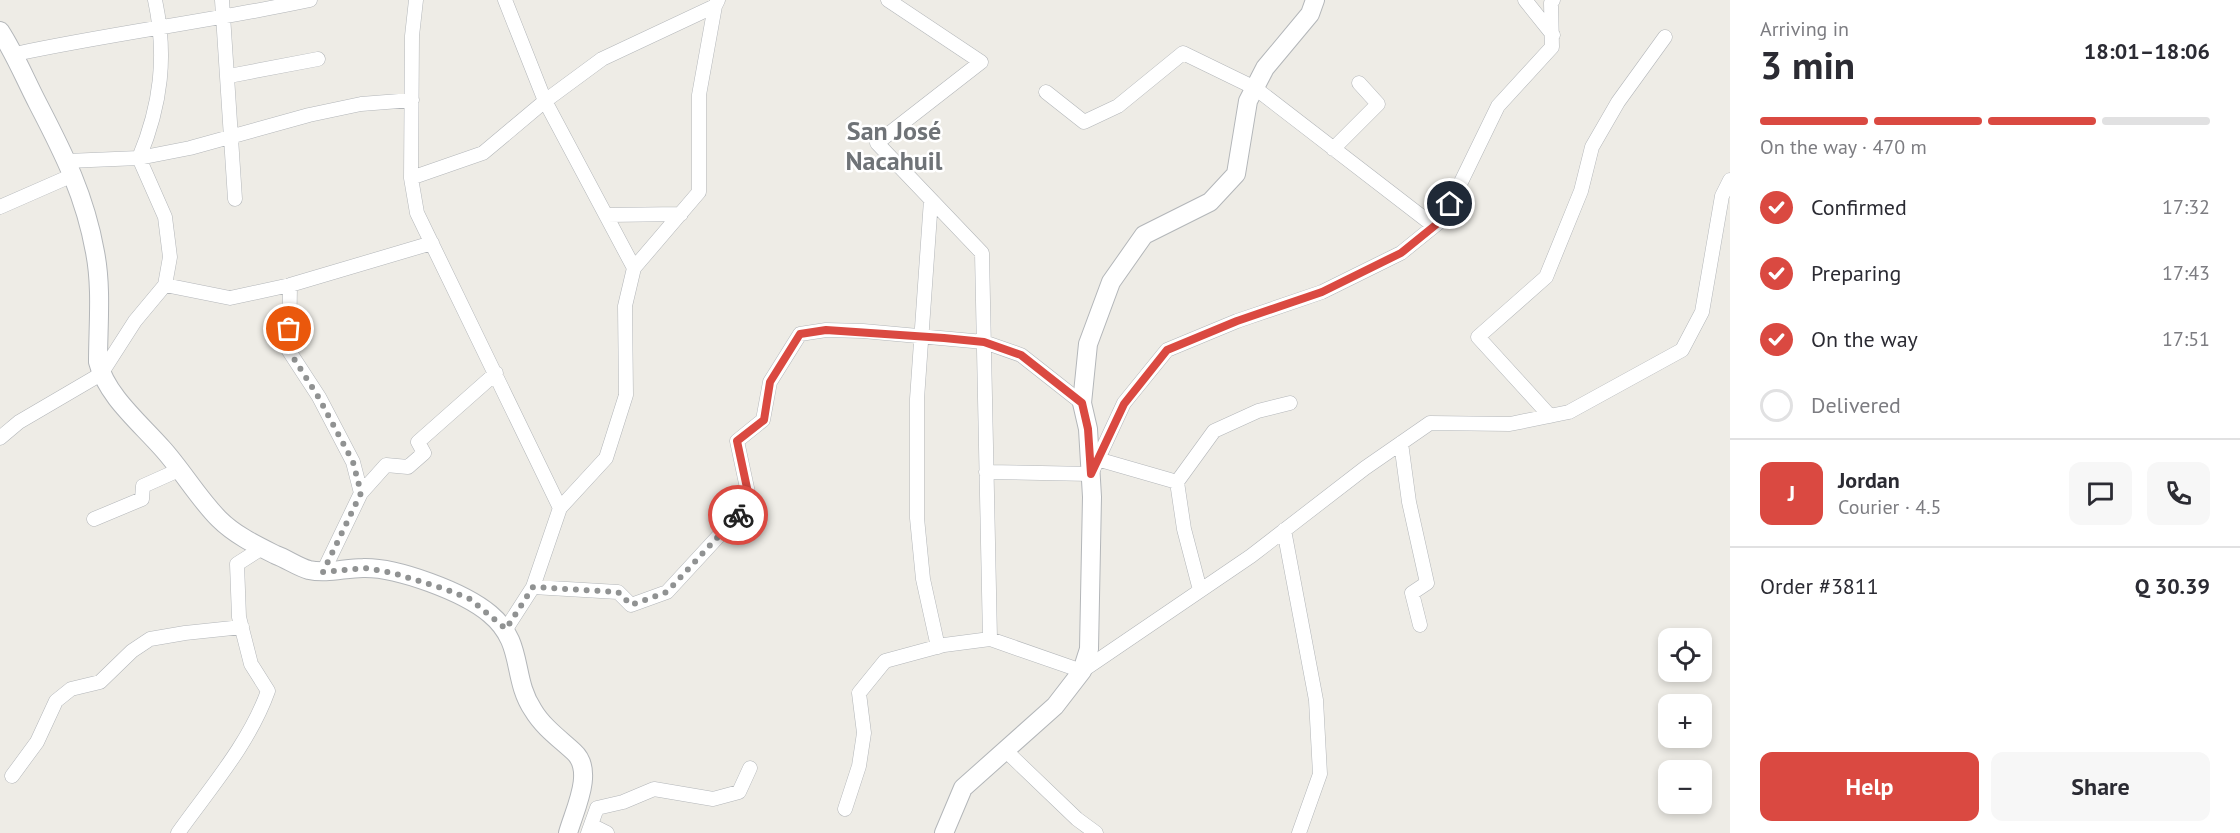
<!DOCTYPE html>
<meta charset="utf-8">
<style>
:root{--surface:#fff;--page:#f7f7f7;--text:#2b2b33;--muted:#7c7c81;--line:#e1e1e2;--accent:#da4941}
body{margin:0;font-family:"PT Sans",sans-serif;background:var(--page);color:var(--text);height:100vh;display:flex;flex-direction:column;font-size:22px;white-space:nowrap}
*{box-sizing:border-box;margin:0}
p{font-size:20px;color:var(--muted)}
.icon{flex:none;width:33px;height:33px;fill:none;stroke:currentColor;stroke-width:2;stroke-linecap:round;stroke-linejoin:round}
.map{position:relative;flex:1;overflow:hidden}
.side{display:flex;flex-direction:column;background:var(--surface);width:510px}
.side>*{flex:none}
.fabs{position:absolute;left:1658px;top:628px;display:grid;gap:12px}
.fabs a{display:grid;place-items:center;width:54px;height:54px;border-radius:12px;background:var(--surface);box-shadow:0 3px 9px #0003;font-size:30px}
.pin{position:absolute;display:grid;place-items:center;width:51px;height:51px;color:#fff;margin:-26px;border:3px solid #fff;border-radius:50%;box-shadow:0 2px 6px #0007}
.courier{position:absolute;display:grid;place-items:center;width:60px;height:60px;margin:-30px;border:4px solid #da4941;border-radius:50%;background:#fff;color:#222;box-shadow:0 2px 8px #0007}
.summary em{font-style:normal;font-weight:700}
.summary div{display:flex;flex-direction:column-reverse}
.summary{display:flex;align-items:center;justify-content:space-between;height:102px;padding:0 30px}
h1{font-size:39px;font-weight:700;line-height:45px}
.bar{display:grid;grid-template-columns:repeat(4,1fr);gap:9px 6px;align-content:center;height:72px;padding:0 30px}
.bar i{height:8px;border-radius:4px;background:var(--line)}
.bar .selected{background:var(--accent)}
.bar p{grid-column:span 4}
.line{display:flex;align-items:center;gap:15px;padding:0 30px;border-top:2px solid var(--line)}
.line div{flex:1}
.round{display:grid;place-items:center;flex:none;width:63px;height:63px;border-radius:12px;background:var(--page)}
ol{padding:0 30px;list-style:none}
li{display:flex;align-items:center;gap:18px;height:66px}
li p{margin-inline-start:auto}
li .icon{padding:6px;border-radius:50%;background:var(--accent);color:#fff;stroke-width:4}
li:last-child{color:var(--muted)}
li i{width:33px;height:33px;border:3px solid var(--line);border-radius:50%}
.button{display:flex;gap:12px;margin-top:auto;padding:12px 30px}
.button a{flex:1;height:69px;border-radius:12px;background:var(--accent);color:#fff;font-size:24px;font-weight:700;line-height:69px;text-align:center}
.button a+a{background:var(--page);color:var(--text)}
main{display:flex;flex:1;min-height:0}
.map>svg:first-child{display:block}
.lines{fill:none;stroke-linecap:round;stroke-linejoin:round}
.minor-casing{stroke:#b3b6b9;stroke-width:15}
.tertiary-casing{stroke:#b3b6b9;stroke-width:20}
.minor{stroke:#fff;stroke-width:14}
.tertiary{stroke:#fff;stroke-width:18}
.done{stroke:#909292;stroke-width:6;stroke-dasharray:0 10.8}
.route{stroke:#da4941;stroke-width:8}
.labels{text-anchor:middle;stroke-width:5;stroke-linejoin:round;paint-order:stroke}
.district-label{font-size:26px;font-weight:bold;fill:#6f7377;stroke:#fff}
</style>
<main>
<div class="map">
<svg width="1730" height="833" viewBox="0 0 1730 833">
<rect width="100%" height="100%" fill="#eeece6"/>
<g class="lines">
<defs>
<path id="minor" d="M222,0l13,199
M416,0l-4,36 -1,142 6,35 143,295 -27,79 -27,42
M505,0l40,101 89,167
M888,0l93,62 -104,81 105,110 8,386 92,32 169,-115 114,-88 65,-45 80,1 59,-12 113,-62 20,-38 20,-116 8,-16
M1525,0l28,35
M15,54c98,-21 197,-33 295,-54
M229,76l89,-17
M1046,92l38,30 34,-16 65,-53 72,35 179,138
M1333,149l45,-45 -19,-21
M67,161l72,-3 51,-10 119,-33 52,-11 51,-4
M411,178l72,-25 62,-52 57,-42 113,-53
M931,200l-14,199v119l6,61 15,68
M0,207l73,-32
M607,215l74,-1
M165,285l65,13 60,-13 142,-42
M290,285l-1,66 30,46 34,65 8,31 -38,79
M1550,416l-72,-79 68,-60 35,-86 11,-44 26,-45 47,-65
M0,438l19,-16 82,-48 34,-53 30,-36 5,-28 -5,-40 -26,-59c22,-53 28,-102 16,-158
M1401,443l8,59 18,81 -15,10 8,32
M1097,459l80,23
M986,472l105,2 33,-71 43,-53 70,-29 85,-29 79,-39 42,-34 55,-113 54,-59 -1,-44 2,-3
M361,493l25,-28 22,2 16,-14 -6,-11 78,-69
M560,508l46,-50 20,-63 -1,-89 9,-38 65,-76v-97l16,-89 3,-6
M94,519l48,-20 1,-13 38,-17
M1284,530l32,170 4,74 -21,59
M533,587l85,5 13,13 36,-13 83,-90 -13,-61 26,-21 7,-38 30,-48 26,-4 37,1 121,11 37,13 61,48
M1200,590l-16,-61 -7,-47 37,-51 44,-20 32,-8
M1005,750l72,69 19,14
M12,776l25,-34 19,-41 15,-12 29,-7 32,-31 18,-12 35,-6 57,-6
M845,809l14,-43 5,-33 -5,-40 26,-32 59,-16 46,-6
M591,825l16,8
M178,833c32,-45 71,-89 90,-142l-17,-27 -12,-47 -2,-53 25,-16
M588,833l9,-25 26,-6 31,-13 59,10 26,-7 11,-24"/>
<path id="tertiary" d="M0,31c15,23 25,48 38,73 26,50 47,92 57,148 7,36 3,74 3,110 8,33 42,61 64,86 20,22 36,50 57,71 16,16 37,26 57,36 11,4 22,12 33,15 18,4 36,-2 54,-2 34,-1 101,24 127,46 35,29 21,63 43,96 10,17 27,29 41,42 21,19 0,59 -6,81
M944,833l19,-45 92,-82 27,-35 7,-22 3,-152 -4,-68 -6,-26 6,-59 23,-62 33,-47 66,-33 26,-28 12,-73 17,-33 45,-54 5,-14"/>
</defs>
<use href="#minor" class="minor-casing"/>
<use href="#tertiary" class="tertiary-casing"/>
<use href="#minor" class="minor"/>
<use href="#tertiary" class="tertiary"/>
</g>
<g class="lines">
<path class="done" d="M289,329v22l30,47 34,64 8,31 -38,79 42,-4 28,5 52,16 25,10 36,30 27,-42 85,5 13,13 36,-13 71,-77"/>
<path class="route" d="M738,515l12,-13 -13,-61 27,-21 6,-38 30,-48 26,-4 118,8 40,4 37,13 61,48 6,26 3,45 33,-70 43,-54 70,-29 85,-29 79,-39 42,-34 7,-15"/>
</g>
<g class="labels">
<g class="district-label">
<text x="894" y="140">San José<tspan x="894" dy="30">Nacahuil</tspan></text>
</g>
</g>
</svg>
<div class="fabs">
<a><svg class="icon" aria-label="locate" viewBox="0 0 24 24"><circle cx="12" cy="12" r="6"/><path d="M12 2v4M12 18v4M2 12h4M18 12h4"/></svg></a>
<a>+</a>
<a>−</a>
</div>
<div class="pin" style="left:289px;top:329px;background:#ea580c"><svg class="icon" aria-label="bag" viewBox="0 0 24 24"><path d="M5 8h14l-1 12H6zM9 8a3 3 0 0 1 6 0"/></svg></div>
<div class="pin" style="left:1450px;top:204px;background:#1f2937"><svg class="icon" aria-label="home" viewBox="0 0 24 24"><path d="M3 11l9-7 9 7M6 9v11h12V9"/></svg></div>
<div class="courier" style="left:738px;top:515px"><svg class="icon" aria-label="bike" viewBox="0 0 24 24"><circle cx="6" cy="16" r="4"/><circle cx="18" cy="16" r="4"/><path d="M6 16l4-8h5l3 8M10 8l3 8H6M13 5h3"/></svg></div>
</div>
<section class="side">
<div class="summary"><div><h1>3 min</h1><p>Arriving in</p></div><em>18:01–18:06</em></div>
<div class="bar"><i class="selected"></i><i class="selected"></i><i class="selected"></i><i></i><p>On the way · 470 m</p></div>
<ol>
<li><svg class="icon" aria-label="check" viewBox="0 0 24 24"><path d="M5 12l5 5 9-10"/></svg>Confirmed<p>17:32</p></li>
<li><svg class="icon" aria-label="check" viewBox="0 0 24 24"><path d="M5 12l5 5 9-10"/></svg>Preparing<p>17:43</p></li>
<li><svg class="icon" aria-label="check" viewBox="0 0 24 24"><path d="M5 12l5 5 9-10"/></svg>On the way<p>17:51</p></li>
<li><i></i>Delivered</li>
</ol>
<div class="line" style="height:108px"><b class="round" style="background:var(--accent);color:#fff">J</b><div><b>Jordan</b><p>Courier · 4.5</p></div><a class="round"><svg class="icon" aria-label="chat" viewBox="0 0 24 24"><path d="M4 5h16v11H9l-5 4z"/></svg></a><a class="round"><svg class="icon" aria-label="phone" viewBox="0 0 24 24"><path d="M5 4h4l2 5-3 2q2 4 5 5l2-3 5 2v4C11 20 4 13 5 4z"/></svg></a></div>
<div class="line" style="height:78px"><div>Order #3811</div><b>Q 30.39</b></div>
<div class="button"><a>Help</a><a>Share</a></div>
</section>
</main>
